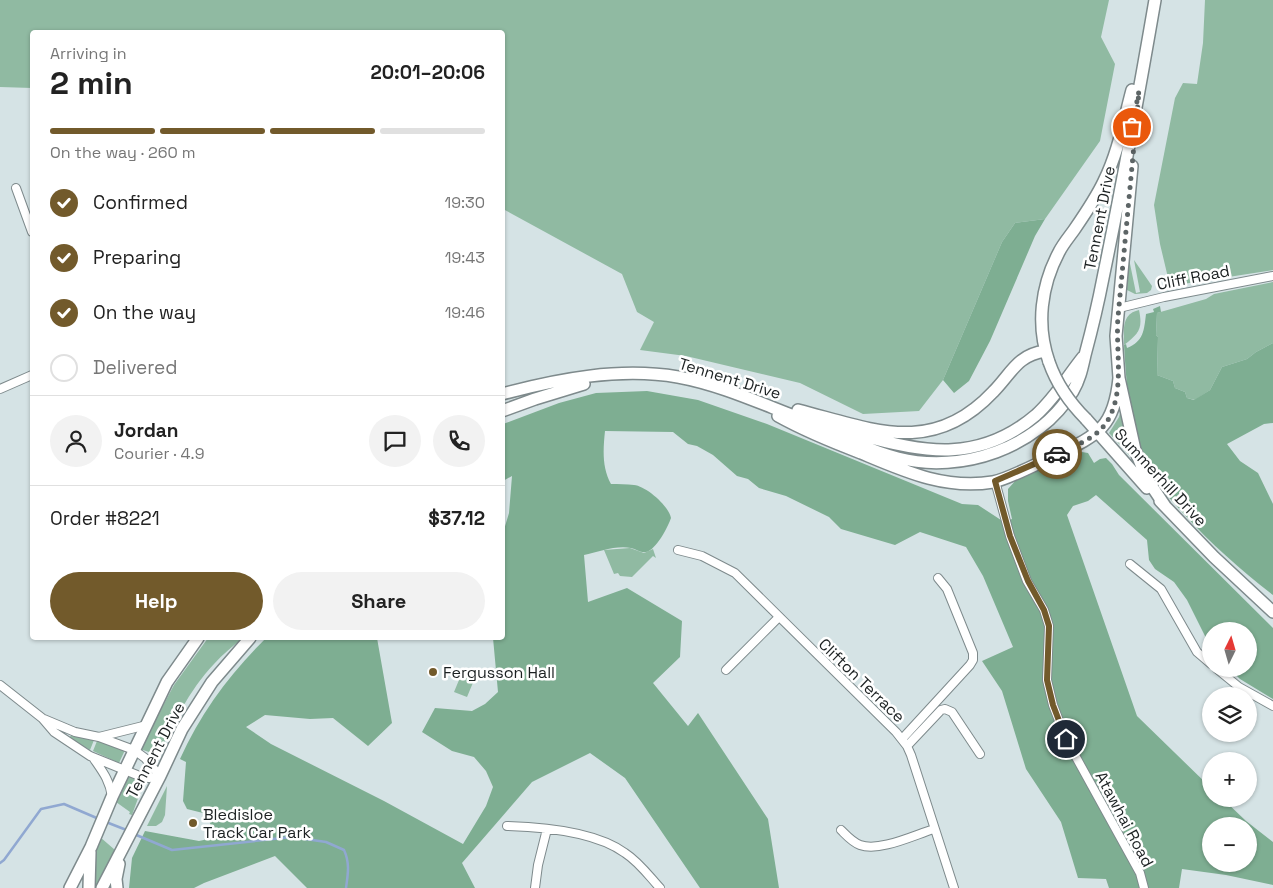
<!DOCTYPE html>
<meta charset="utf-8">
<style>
:root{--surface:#fff;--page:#f2f2f2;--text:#222;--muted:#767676;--line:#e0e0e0;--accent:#725a2b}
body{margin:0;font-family:"Space Grotesk",sans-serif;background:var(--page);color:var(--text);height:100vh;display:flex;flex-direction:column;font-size:19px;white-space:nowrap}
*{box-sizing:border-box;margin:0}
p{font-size:16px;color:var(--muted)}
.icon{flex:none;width:28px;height:28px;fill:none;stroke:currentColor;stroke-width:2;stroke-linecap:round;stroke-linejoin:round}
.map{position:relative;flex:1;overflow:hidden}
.details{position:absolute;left:30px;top:30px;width:475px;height:610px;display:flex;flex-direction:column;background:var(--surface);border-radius:5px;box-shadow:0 1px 4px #0004}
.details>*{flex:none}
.needle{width:32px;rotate:5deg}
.tools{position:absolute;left:1202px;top:622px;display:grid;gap:10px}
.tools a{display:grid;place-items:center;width:55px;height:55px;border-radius:50%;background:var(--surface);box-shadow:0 1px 4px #0004;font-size:25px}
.pin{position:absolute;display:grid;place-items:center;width:42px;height:42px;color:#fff;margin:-21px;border:2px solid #fff;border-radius:50%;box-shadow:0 1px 5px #0007}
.courier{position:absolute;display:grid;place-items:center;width:50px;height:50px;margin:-25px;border:4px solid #725a2b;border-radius:50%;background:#fff;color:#222;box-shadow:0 1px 6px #0007}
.summary em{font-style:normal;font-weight:700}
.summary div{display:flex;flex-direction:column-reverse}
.summary{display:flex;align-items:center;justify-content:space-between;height:85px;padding:0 20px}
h1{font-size:32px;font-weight:700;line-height:38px}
.bar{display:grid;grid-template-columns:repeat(4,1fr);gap:8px 5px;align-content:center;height:60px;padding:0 20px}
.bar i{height:6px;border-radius:4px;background:var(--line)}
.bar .on{background:var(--accent)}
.bar p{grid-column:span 4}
.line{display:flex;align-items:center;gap:12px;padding:0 20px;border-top:1px solid var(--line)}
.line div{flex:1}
.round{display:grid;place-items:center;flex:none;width:52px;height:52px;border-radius:26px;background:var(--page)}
ol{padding:0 20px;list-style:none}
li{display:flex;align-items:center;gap:15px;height:55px}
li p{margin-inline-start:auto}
li .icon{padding:5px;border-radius:50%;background:var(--accent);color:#fff;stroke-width:4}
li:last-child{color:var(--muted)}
li i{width:28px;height:28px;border:2px solid var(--line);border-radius:50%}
.button{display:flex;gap:10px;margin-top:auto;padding:10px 20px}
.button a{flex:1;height:58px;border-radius:30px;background:var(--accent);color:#fff;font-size:20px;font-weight:700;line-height:58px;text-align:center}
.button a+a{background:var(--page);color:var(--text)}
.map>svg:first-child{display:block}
.green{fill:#90baa2}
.forest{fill:#7eae92;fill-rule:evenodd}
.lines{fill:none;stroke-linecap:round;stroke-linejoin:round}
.stream{stroke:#90a8d1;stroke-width:2.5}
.street-casing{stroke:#7e8a8c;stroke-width:10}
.secondary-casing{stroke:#7e8a8c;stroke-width:14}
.street{stroke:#fff;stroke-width:8}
.secondary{stroke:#fff;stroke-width:11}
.secondary-bridge-casing{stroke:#7e8a8c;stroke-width:14;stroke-linecap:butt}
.secondary-bridge{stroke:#fff;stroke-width:11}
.done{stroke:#5d6566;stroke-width:5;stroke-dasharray:0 9}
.route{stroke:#725a2b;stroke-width:6}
.poi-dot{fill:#725a2b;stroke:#fff;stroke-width:2}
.labels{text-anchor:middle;stroke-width:5;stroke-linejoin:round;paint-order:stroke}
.street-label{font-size:16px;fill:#1c2122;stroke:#fff}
.poi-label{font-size:16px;fill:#1c2122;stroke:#fff;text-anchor:start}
</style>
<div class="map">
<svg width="1273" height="888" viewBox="0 0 1273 888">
<rect width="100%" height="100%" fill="#d5e3e5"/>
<path class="green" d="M0,0h1109l-8,37 14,27 -15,77 -55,78 -30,4 -13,19 -59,138 -24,31 -56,3 -63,-31 -114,-27 -46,-6 14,-28 -17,-10 -15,-38 -119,-65 -1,-177h-470v56l-32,-1z
M1205,0h68v270l-103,16 -10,-42 -6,-39 21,-107 8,-15 14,1 6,-41z
M1128,254l8,39 4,-1 -6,-32 18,26 -1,4 -4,3 -12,1 -8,-4z
M1273,282v61l-17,9 -9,7 -25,8 -12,23 -15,10 -8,-2 -2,-6 -10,-4 -2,-7 -16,-6 1,-38 -2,-2 1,-22 49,-14 8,-5z
M1139,310c4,19 0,23 -15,35 0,-15 -3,-31 15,-35z
M1122,405l16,60 -29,-32 10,-16z
M630,548l14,5 9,-4 3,9 -3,-2 -21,21 -12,-1 -2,-3 -4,1 -10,-24z
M208,638h35c-10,8 -20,16 -29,26 -25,26 -43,63 -57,96l-8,-8 -9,-3 34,-64z
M464,668l13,5 -10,24 -13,-5z
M72,734l22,6 -4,10 -21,-12z
M97,741l28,9 -6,13 -26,-12z
M129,774l16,5 -13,36 -3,-1 1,-2 -14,-10z
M167,786l-2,29 -3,7 -6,4h-9z
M100,837l15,13 -18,38h-5v-26z"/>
<path class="forest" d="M1045,219l-10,17 -45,105 -21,40 -15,12 -11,-13 59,-138 13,-19z
M1160,306l1,6 -4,1 -1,22 2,2 -1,38 16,6 2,7 10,4 2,6 7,2 16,-10 12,-23 25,-8 9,-7 17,-9v80l-9,1 -37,20 13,17 18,12 15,31v91c-32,-25 -62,-51 -90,-82 -8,-9 -17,-18 -25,-29 -7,-11 -13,-25 -18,-38 -12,-31 -14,-68 -16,-101l2,-1 1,4c17,-7 17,-18 19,-34l8,-2 -1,-3z
M647,391l51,9 69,24 195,80 16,1 26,17 8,-3 -4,-18v-12l8,-9 66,-28 6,1 6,10 6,-4 6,-1 6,6 7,11 154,153v71l-33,-20 -10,-10h19v-38h-38v17l-24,-48 -13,-18 -19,-13 -6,-9 -2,-20 -51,-45 -8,6 -15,5 -6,9 70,201 74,72v11h12l23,22 27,21v43l-47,-10 -44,-6 -3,19h-70l-3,-9 -28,-1 -17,-56 -35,-53 -24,-78 -20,-30 31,-14 -30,-71 -17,-29 -46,-15 -25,13 -54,-16 -12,-12 -43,-21 -27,-8 -11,-9 -11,-3 -24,-21 -16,-9 -9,-2 -15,-12 -68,-1c-2,19 -3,37 6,53 7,0 16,0 23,1 12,1 35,21 37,33 -3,9 -15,32 -25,34 -5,1 -10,-3 -15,-4 -15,-3 -33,4 -47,7l4,47 39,-14 55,33 -2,36 -27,26 35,43 10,-13 70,106 11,69h-79l-75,-110 -35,-25 -58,29 -70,81 13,25h-168l-32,-32 -71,27 -10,5h-65l3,-30 13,-27 54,10c7,-1 11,-3 14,-9l-6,-18 -20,-5 -4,-8 3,-39 -6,-3c21,-47 50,-85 86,-121h111l15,85 -24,23 -35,-28 -23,1 -45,-4 -19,12 25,17 113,57 79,43 23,-38 7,-19 -7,-16 -12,-14 -22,-6 -30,-19 13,-24 37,3 13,-7 13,-12 -5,-54h9l1,-105 6,-20 3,-37 -9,5v-57l56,-21 37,-10zM1211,826h38v38h-38z"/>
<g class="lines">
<path class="stream" d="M106,822l23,9
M134,834l38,16 120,-13 34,5 18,8c6,13 4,24 2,38
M0,863l4,-3 37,-51 23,-5 35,15"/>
<defs>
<path id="street" d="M16,188l16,44
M1119,308l45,-11 109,-21
M0,389l32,-14
M995,481l15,55 17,45 17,29 5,16 -2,54 6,25 13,34 74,134 4,15
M678,550l24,6 33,17 161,159 11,14 4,9 43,133
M1130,564l31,25 36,63 14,12
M1217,669l22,18 34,19
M726,670l53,-53
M0,685l42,33 12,14 36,24 52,21 7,1 11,-2
M44,719l31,13 24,5 35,13 11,8 15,18
M99,737l48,-12
M902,739l68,-74 3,-5v-7l-26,-64 -9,-11
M907,746l34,-36 4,-1 7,3 28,42
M94,759c9,13 16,22 18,38
M507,826c35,1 89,6 118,27 14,9 24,23 35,35
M841,830c6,6 11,12 19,15 20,7 54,-10 74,-16
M535,888l3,-23 9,-36"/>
<path id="secondary" d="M1132,166l-16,170 3,42 16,72 12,29 18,27
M1049,362c-13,-37 -8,-76 10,-110 4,-8 10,-15 15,-22 11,-16 22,-32 30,-49 14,-28 20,-61 28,-91
M502,394c56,-15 118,-27 176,-17 50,9 98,34 146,50 12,3 25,4 37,8 64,19 120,27 175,-20 19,-17 31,-38 47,-58
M798,410c74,19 134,47 195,-18 18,-18 24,-37 52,-41
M502,411l33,-12 49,-15
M778,416c27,15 54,26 83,37 43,18 84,37 132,29 16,-3 47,-20 63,-27 42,-20 58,-27 63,-77
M1086,419l61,69
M826,427c23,13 46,25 72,31 64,16 140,-10 175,-67 7,-12 9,-23 12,-36 7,-26 13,-51 18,-77 19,-92 36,-185 52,-278
M1160,501l54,56 59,55
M70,888l21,-41 21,-50 55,-115 31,-44
M89,888l1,-36
M102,888l58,-112 22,-47 30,-47 38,-44
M117,888l-1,-9 3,-15"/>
</defs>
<use href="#street" class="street-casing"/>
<use href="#secondary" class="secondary-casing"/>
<use href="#street" class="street"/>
<use href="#secondary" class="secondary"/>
<defs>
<path id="secondary-bridge" d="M1049,362c8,23 20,40 37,57"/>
</defs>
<use href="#secondary-bridge" class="secondary-bridge-casing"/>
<use href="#secondary-bridge" class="secondary-bridge"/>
</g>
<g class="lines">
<path class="done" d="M1057,454c15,-7 35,-14 46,-27 24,-29 12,-76 15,-110l21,-226 -7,36"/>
<path class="route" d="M1057,454l-62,27 15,55 18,45 16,29 5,16 -2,54 6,25 13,34"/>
</g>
<g class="poi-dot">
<circle cx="433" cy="672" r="5"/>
<circle cx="193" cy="823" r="5"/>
</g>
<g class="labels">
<g class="street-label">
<text transform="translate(1099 218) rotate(-79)" y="6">Tennent Drive</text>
<text transform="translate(1193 277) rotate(-11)" y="6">Cliff Road</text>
<text transform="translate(730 378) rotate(17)" y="6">Tennent Drive</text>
<text transform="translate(1161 477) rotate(47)" y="6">Summerhill Drive</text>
<text transform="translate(862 680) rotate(44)" y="6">Clifton Terrace</text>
<text transform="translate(155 750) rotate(-62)" y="6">Tennent Drive</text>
<text transform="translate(1125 819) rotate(62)" y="6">Atawhai Road</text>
</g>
<g class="poi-label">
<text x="443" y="678">Fergusson Hall</text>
<text x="203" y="820">Bledisloe<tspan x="203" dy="18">Track Car Park</tspan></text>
</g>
</g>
</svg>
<div class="tools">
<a><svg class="needle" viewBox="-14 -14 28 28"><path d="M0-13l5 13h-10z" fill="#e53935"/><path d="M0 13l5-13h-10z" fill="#767676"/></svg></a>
<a><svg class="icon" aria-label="layers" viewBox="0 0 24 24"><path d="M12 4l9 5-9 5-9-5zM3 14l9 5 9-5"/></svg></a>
<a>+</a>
<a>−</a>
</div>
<div class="pin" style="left:1132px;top:127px;background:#ea580c"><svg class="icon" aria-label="bag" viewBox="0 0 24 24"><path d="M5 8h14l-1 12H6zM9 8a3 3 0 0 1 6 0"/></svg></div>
<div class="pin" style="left:1066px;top:739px;background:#1f2937"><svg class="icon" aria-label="home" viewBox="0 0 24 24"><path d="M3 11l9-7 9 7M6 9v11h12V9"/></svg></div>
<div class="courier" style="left:1057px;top:454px"><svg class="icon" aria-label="car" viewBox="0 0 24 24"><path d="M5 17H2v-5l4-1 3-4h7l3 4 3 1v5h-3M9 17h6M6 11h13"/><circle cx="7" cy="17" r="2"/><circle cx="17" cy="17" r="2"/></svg></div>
<section class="details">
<div class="summary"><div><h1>2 min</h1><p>Arriving in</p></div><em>20:01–20:06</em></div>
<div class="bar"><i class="on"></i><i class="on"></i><i class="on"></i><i></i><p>On the way · 260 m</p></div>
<ol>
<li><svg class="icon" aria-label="check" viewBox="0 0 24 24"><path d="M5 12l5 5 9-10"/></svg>Confirmed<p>19:30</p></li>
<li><svg class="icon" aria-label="check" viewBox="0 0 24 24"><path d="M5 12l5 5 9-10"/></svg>Preparing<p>19:43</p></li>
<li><svg class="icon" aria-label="check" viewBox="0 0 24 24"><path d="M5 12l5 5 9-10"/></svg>On the way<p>19:46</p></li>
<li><i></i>Delivered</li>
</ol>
<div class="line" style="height:90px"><a class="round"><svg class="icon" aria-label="person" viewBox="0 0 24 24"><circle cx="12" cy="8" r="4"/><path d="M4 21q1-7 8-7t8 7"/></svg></a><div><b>Jordan</b><p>Courier · 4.9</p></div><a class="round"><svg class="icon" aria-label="chat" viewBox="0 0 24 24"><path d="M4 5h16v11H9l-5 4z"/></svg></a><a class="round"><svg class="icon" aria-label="phone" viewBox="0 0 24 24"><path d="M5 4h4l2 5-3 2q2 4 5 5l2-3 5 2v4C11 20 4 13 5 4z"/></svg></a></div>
<div class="line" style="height:65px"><div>Order #8221</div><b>$37.12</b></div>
<div class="button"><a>Help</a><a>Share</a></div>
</section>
</div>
